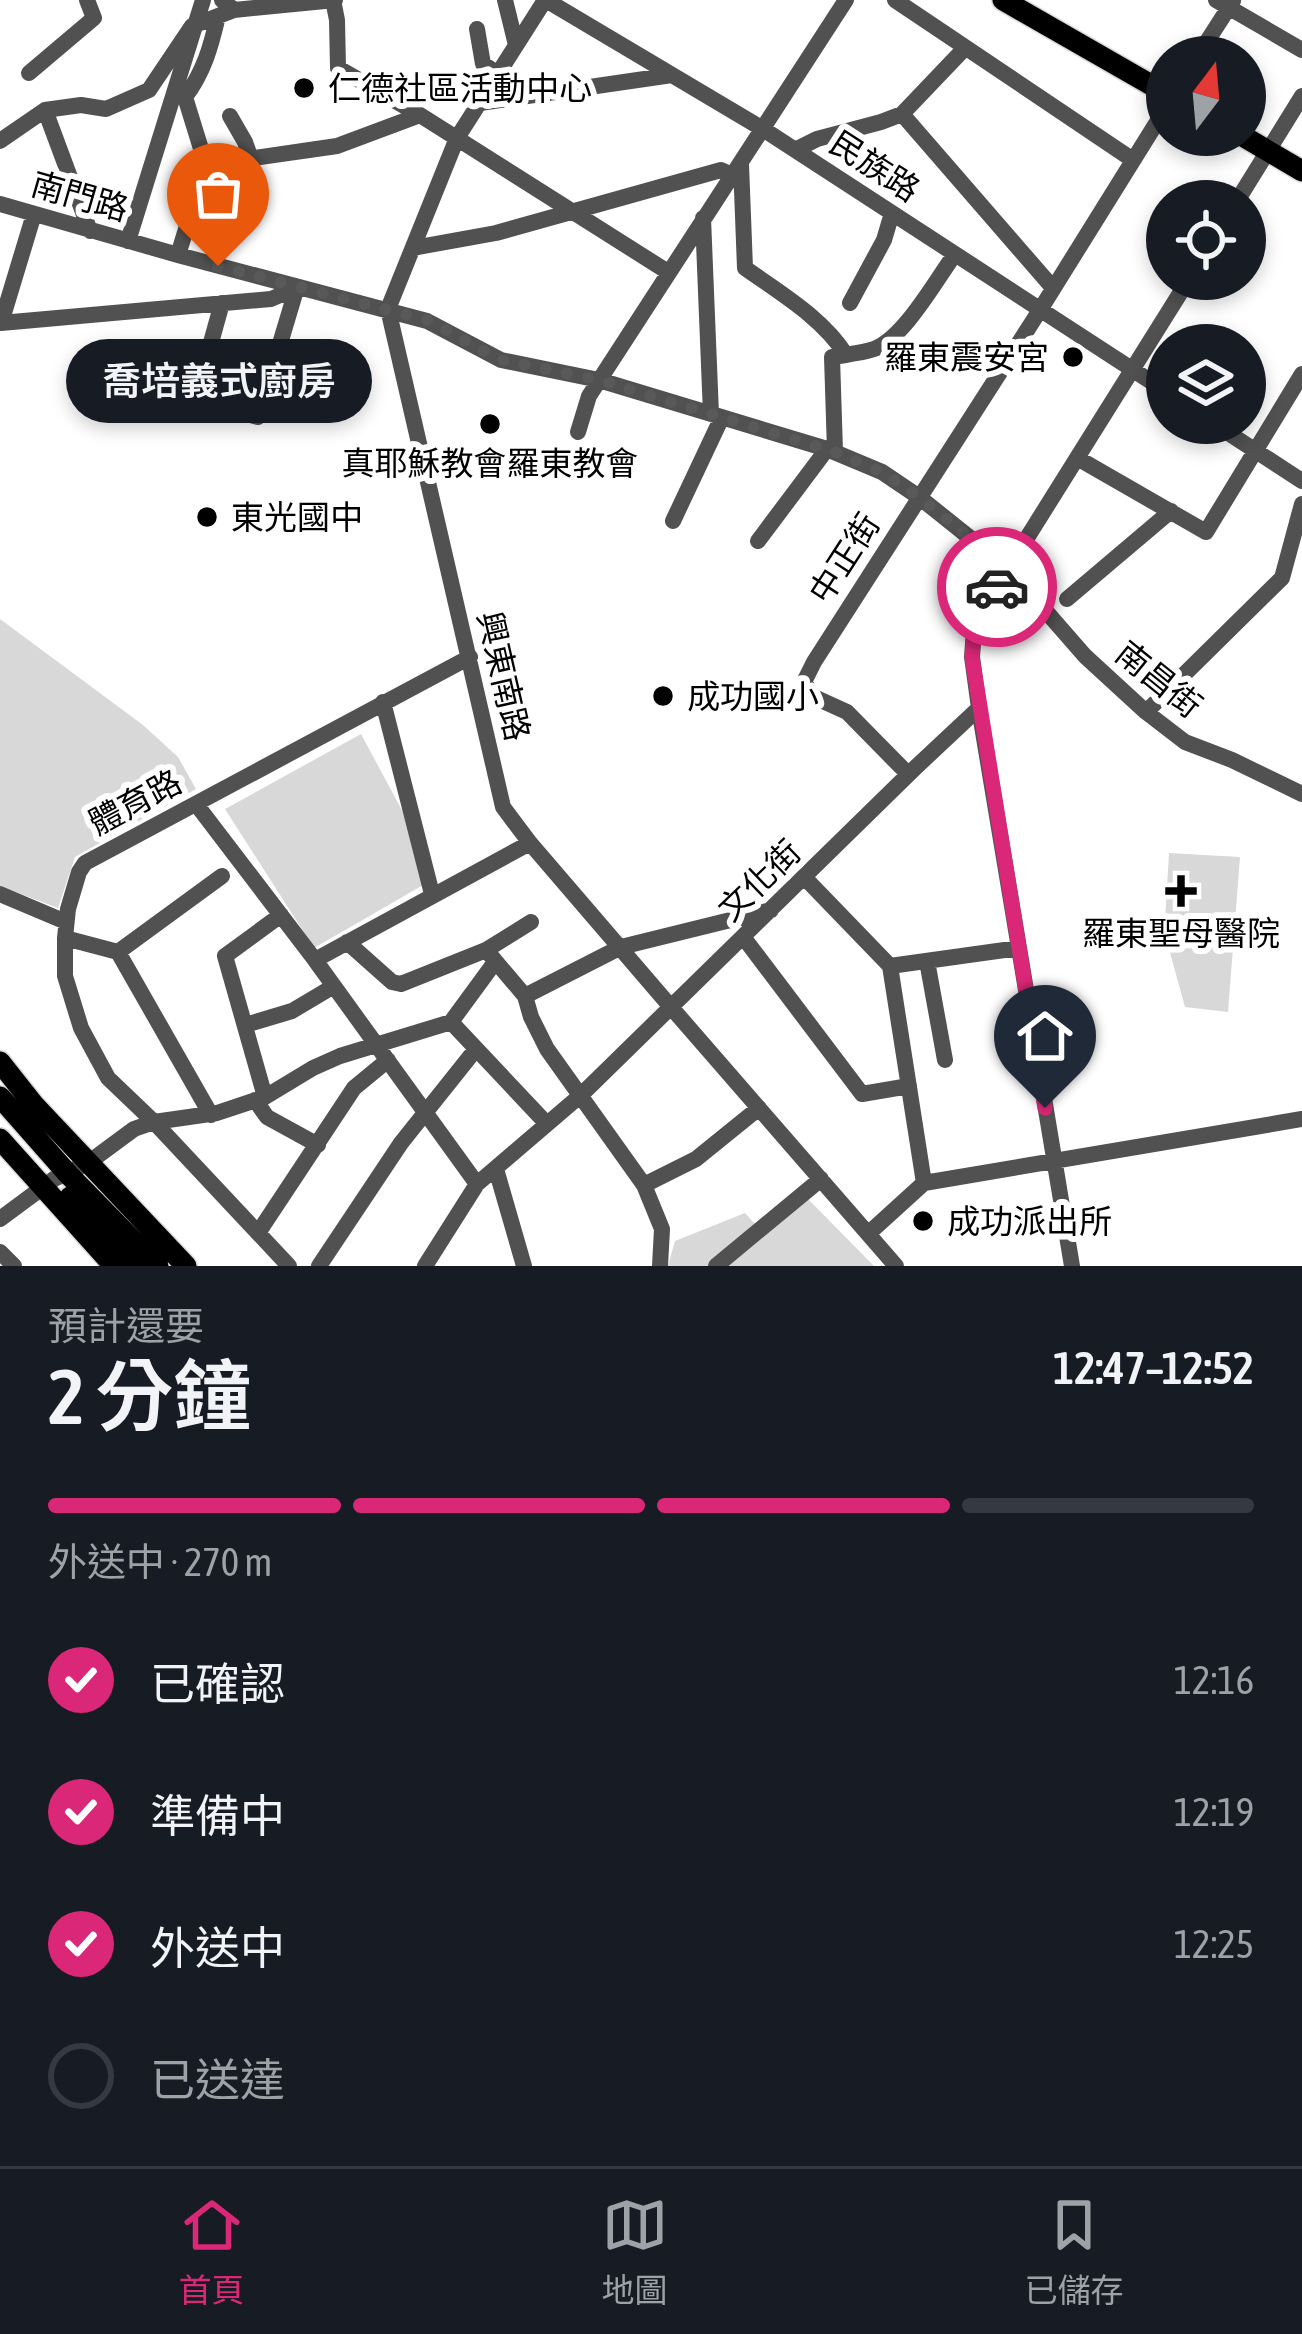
<!DOCTYPE html>
<html lang="zh-TW">
<meta charset="utf-8">
<style>
:root{--surface:#171b24;--page:#20242c;--text:#f1f3f6;--muted:#9ea1a6;--line:#363941;--accent:#db2777}
body{margin:0;font-family:"Asap Condensed","Noto Sans TC",sans-serif;background:var(--page);color:var(--text);height:100vh;display:flex;flex-direction:column;font-size:45px;white-space:nowrap}
*{box-sizing:border-box;margin:0}
p{font-size:39px;color:var(--muted)}
.icon{flex:none;width:66px;height:66px;fill:none;stroke:currentColor;stroke-width:2;stroke-linecap:round;stroke-linejoin:round}
.map{position:relative;height:1266px;overflow:hidden}
.sheet{display:flex;flex-direction:column;background:var(--surface);flex:1}
.sheet>*{flex:none}
.needle{width:78px;rotate:16deg}
.buttons{position:absolute;left:1146px;top:36px;display:grid;gap:24px}
.buttons a{display:grid;place-items:center;width:120px;height:120px;border-radius:50%;background:var(--surface);box-shadow:0 6px 18px #0003;font-size:60px}
.pin{position:absolute;display:grid;place-items:center;width:102px;height:102px;color:#fff;margin:-123px -51px;border-radius:50% 50% 50% 0;rotate:-45deg;box-shadow:0 0 12px #0007}
.pin .icon{rotate:45deg}
.courier{position:absolute;display:grid;place-items:center;width:120px;height:120px;margin:-60px;border:9px solid #db2777;border-radius:50%;background:#fff;color:#222;box-shadow:0 3px 15px #0007}
.bubble{position:absolute;height:84px;border-radius:42px;background:var(--surface);box-shadow:0 6px 18px #0003;font-size:39px;font-weight:600;line-height:84px;text-align:center}
.head em{font-style:normal;font-weight:600}
.head div{display:flex;flex-direction:column-reverse}
.head{display:flex;align-items:center;justify-content:space-between;height:204px;padding:0 48px}
h1{font-size:78px;font-weight:600;line-height:90px}
.bar{display:grid;grid-template-columns:repeat(4,1fr);gap:18px 12px;align-content:center;height:144px;padding:0 48px}
.bar i{height:15px;border-radius:9px;background:var(--line)}
.bar .current{background:var(--accent)}
.bar p{grid-column:span 4}
ol{padding:0 48px;list-style:none}
li{display:flex;align-items:center;gap:36px;height:132px}
li p{margin-inline-start:auto}
li .icon{padding:12px;border-radius:50%;background:var(--accent);color:#fff;stroke-width:4}
li:last-child{color:var(--muted)}
li i{width:66px;height:66px;border:6px solid var(--line);border-radius:50%}
.menu{display:flex;justify-content:space-around;align-items:center;height:168px;border-top:3px solid var(--line);background:var(--surface);font-size:33px;color:var(--muted)}
.menu a{display:grid;justify-items:center;gap:6px}
.menu .current{color:var(--accent)}
.map>svg:first-child{display:block}
.green{fill:#d8d8d8}
.lines{fill:none;stroke-linecap:round;stroke-linejoin:round}
.major-casing{stroke:#dbdbdb;stroke-width:24}
.minor{stroke:#515151;stroke-width:16}
.major{stroke:#000;stroke-width:21}
.done{stroke:#595959;stroke-width:12;stroke-dasharray:0 21.6}
.route{stroke:#db2777;stroke-width:15}
.poi-dot{fill:#000;stroke:#fff;stroke-width:4.5}
.labels{text-anchor:middle;stroke-width:12;stroke-linejoin:round;paint-order:stroke}
.poi-label{font-size:33px;fill:#000;stroke:#fff;text-anchor:start}
.street-label{font-size:33px;fill:#000;stroke:#fff}
</style>
<div class="map">
<svg width="1302" height="1266" viewBox="0 0 1302 1266">
<rect width="100%" height="100%" fill="#fff"/>
<path class="green" d="M0,619l143,106 35,32 18,32 -121,68 -17,51 -58,-22z
M361,734l43,80 21,70 -111,64 -89,-139z
M1169,853l71,4 -12,155 -43,-5 -16,-58 -4,-28z
M806,1197l68,69h-206l7,-25 70,-28 19,21z"/>
<g class="lines">
<defs>
<path id="major" d="M1003,0l164,94
M1241,135l61,36
M0,1062l34,43 152,161
M0,1097l68,77 90,92
M0,1139l114,127
M70,1197l66,69"/>
</defs>
<use href="#major" class="major-casing"/>
<path class="minor" d="M222,0l12,10 101,-10
M333,0l4,20 1,48 82,47 248,157
M505,0l11,45
M545,0l-88,138 -69,171 115,498 27,36 140,163 226,260
M546,0l217,129 404,263
M895,0l238,160
M1216,0l86,50
M477,29l6,35 15,10
M1197,57l36,-56
M29,73l65,-55 -7,-18
M181,93l4,4 21,68
M185,97c19,-25 26,-51 33,-81
M480,103l192,-28
M45,110l45,121
M902,114l151,174
M230,116l15,26 6,17
M0,141l45,-31 36,-5 25,4 43,-19 43,-64 42,-16
M795,150l22,-11 64,-17 21,-8 63,-66
M741,164l4,104c35,25 78,50 101,87l-14,2 3,94
M1237,201l65,-105
M0,204l178,51 249,66 74,39 98,20 228,69 55,23 37,25 90,72 76,87 61,56 39,30 47,18 70,34
M34,214l-33,109 270,-24 26,-11
M703,218l8,196
M128,241l75,-241
M413,248l83,-15 225,-63 11,5
M178,255l28,-90 131,-19 83,-31
M222,303l-27,97 63,17 39,-130
M850,303l34,-63 8,-27
M846,355c9,-2 20,-3 28,-6 30,-11 62,-69 81,-95
M1213,423l89,58
M578,432l11,-36 257,-396
M1079,459l127,73 96,-158
M673,521l49,-104
M758,541l69,-92
M1067,599l104,-88
M383,702l49,192
M1146,712l136,-134 20,-74
M908,774l-61,-62 -33,-15 -10,-15 10,-20 226,-352 127,-204
M196,804l119,156 162,224
M805,878l85,88 34,217
M0,894l66,28
M65,938l53,14 93,163
M744,938l118,156 47,-8
M347,942l45,40 9,2 85,-34 39,46 96,-49 150,-37
M486,950l45,-28
M118,952l104,-76
M315,960l215,-117
M927,961l18,99
M890,966l129,-18
M525,996l6,21 16,32 97,136 18,44 -2,37
M451,1022l96,102
M245,1025l47,-14 42,-25
M265,1097l-40,-141 56,-41
M255,1100l12,17 51,28
M496,1169l28,97
M644,1185l52,-26 63,-51
M0,1219l54,-40 34,-16 46,-34 20,-7 63,-9 48,-16 48,-29 27,-12 111,-34 44,-60
M258,1233l96,-145 34,-28
M869,1233l55,-50 378,-64
M0,1252l14,14
M289,1266l-135,-144 -46,-44 -27,-50 -16,-52v-38l3,-29 11,-37 6,-9 385,-206
M319,1266l82,-123 75,-94
M425,1266l52,-82 104,-89 334,-327 64,-60
M716,1266l105,-87
M1072,1266l-93,-558 -7,-51 2,-27 6,-17 209,-334"/>
<use href="#major" class="major"/>
</g>
<g class="lines">
<path class="done" d="M218,266l209,54 74,40 98,20 236,72 47,20 37,25 90,72 -12,18"/>
<path class="route" d="M997,587c-16,24 -24,41 -25,70l73,451"/>
</g>
<g class="poi-dot">
<circle cx="304" cy="88" r="12"/>
<circle cx="1073" cy="357" r="12"/>
<circle cx="490" cy="424" r="12"/>
<circle cx="207" cy="517" r="12"/>
<circle cx="663" cy="696" r="12"/>
<path d="M1175 873h12v12h12v12h-12v12h-12v-12h-12v-12h12z"/>
<circle cx="923" cy="1221" r="12"/>
</g>
<g class="labels">
<g class="poi-label">
<text x="328" y="100">仁德社區活動中心</text>
<text x="1049" y="369" text-anchor="end">羅東震安宮</text>
<text x="490" y="475" text-anchor="middle">真耶穌教會羅東教會</text>
<text x="231" y="529">東光國中</text>
<text x="687" y="708">成功國小</text>
<text x="1181" y="945" text-anchor="middle">羅東聖母醫院</text>
<text x="947" y="1233">成功派出所</text>
</g>
<g class="street-label">
<text transform="translate(875 166) rotate(33)" y="12">民族路</text>
<text transform="translate(80 196) rotate(16)" y="12">南門路</text>
<text transform="translate(844 558) rotate(-57)" y="12">中正街</text>
<text transform="translate(504 676) rotate(77)" y="12">興東南路</text>
<text transform="translate(1159 679) rotate(39)" y="12">南昌街</text>
<text transform="translate(135 802) rotate(-28)" y="12">體育路</text>
<text transform="translate(759 880) rotate(-44)" y="12">文化街</text>
</g>
</g>
</svg>
<div class="buttons">
<a><svg class="needle" viewBox="-14 -14 28 28"><path d="M0-13l5 13h-10z" fill="#e53935"/><path d="M0 13l5-13h-10z" fill="#9ea1a6"/></svg></a>
<a><svg class="icon" aria-label="locate" viewBox="0 0 24 24"><circle cx="12" cy="12" r="6"/><path d="M12 2v4M12 18v4M2 12h4M18 12h4"/></svg></a>
<a><svg class="icon" aria-label="layers" viewBox="0 0 24 24"><path d="M12 4l9 5-9 5-9-5zM3 14l9 5 9-5"/></svg></a>
</div>
<div class="pin" style="left:218px;top:266px;background:#ea580c"><svg class="icon" aria-label="bag" viewBox="0 0 24 24"><path d="M5 8h14l-1 12H6zM9 8a3 3 0 0 1 6 0"/></svg></div>
<div class="pin" style="left:1045px;top:1108px;background:#1f2937"><svg class="icon" aria-label="home" viewBox="0 0 24 24"><path d="M3 11l9-7 9 7M6 9v11h12V9"/></svg></div>
<div class="courier" style="left:997px;top:587px"><svg class="icon" aria-label="car" viewBox="0 0 24 24"><path d="M5 17H2v-5l4-1 3-4h7l3 4 3 1v5h-3M9 17h6M6 11h13"/><circle cx="7" cy="17" r="2"/><circle cx="17" cy="17" r="2"/></svg></div>
<div class="bubble" style="left:66px;top:339px;width:306px">喬培義式廚房</div>
</div>
<section class="sheet">
<div class="head"><div><h1>2 分鐘</h1><p>預計還要</p></div><em>12:47–12:52</em></div>
<div class="bar"><i class="current"></i><i class="current"></i><i class="current"></i><i></i><p>外送中 · 270 m</p></div>
<ol>
<li><svg class="icon" aria-label="check" viewBox="0 0 24 24"><path d="M5 12l5 5 9-10"/></svg>已確認<p>12:16</p></li>
<li><svg class="icon" aria-label="check" viewBox="0 0 24 24"><path d="M5 12l5 5 9-10"/></svg>準備中<p>12:19</p></li>
<li><svg class="icon" aria-label="check" viewBox="0 0 24 24"><path d="M5 12l5 5 9-10"/></svg>外送中<p>12:25</p></li>
<li><i></i>已送達</li>
</ol>
</section>
<nav class="menu">
<a class="current"><svg class="icon" aria-label="home" viewBox="0 0 24 24"><path d="M3 11l9-7 9 7M6 9v11h12V9"/></svg>首頁</a>
<a><svg class="icon" aria-label="map" viewBox="0 0 24 24"><path d="M3 6l6-2 6 2 6-2v14l-6 2-6-2-6 2zM9 4v14M15 6v14"/></svg>地圖</a>
<a><svg class="icon" aria-label="saved" viewBox="0 0 24 24"><path d="M7 4h10v16l-5-4-5 4z"/></svg>已儲存</a>
</nav>
